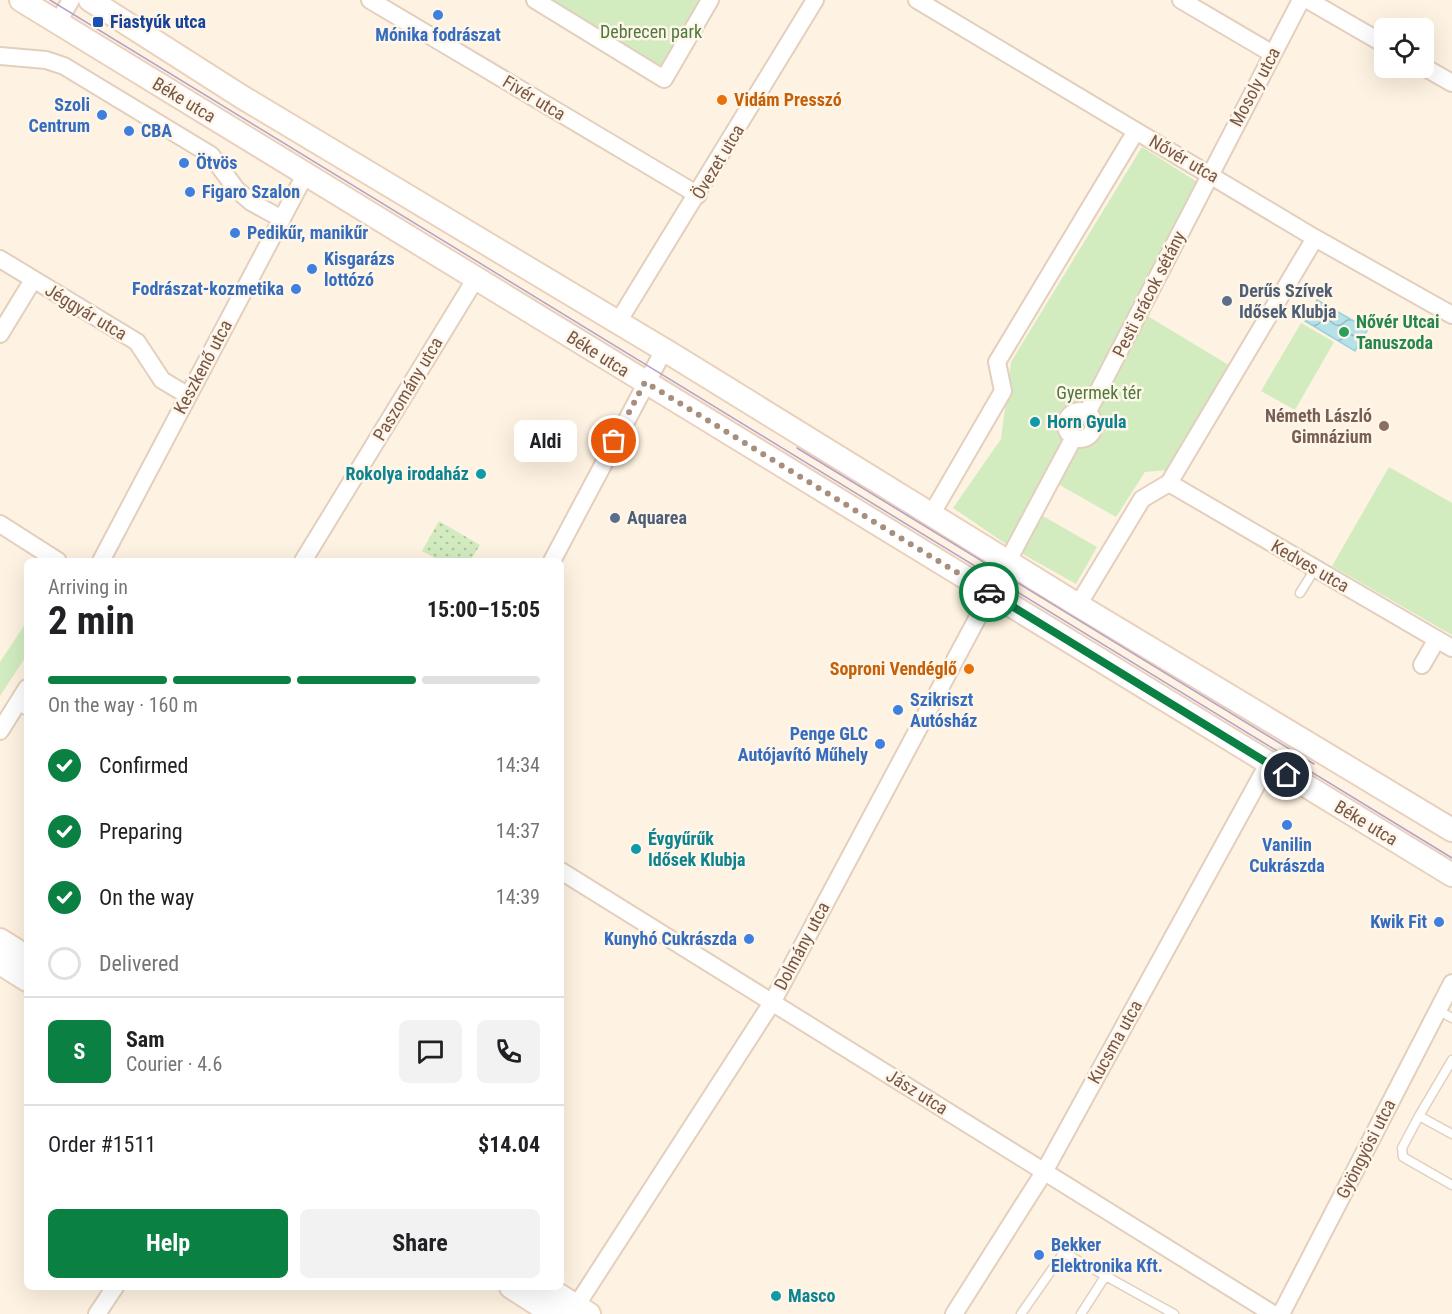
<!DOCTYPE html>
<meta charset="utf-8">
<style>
:root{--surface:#fff;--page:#f2f2f2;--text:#202124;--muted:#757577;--line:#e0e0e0;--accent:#0b8043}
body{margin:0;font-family:"Roboto Condensed",sans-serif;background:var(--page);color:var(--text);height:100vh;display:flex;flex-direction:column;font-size:22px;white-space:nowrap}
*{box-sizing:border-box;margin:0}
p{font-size:20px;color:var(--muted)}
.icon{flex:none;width:33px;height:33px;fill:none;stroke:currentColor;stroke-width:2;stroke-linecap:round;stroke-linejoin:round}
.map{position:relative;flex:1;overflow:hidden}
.side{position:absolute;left:24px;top:558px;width:540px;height:732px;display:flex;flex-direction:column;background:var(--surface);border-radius:9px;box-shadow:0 6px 24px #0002}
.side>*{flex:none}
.buttons{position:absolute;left:1374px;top:18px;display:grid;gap:12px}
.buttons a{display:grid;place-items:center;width:60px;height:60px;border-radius:9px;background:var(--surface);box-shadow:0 6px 24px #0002;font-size:30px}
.pin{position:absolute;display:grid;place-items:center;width:51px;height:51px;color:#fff;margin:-26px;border:3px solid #fff;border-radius:50%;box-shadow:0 2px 6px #0007}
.courier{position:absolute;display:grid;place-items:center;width:60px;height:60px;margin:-30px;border:4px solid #0b8043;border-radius:50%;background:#fff;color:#222;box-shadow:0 2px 8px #0007}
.bubble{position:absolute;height:42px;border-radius:9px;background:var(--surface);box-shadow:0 6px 24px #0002;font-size:20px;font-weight:700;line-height:42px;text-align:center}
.head em{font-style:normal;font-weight:700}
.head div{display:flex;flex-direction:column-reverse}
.head{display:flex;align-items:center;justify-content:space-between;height:102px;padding:0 24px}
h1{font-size:39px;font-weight:700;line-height:45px}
.bar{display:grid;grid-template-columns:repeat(4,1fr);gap:9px 6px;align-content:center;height:72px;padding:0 24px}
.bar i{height:8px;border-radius:4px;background:var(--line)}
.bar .selected{background:var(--accent)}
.bar p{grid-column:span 4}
.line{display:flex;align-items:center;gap:15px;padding:0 24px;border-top:2px solid var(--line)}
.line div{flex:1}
.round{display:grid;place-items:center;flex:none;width:63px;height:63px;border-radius:9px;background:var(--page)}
ol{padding:0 24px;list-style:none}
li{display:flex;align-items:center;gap:18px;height:66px}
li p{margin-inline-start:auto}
li .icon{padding:6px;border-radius:50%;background:var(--accent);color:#fff;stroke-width:4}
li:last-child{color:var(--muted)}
li i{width:33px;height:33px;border:3px solid var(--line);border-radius:50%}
.action{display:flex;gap:12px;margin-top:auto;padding:12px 24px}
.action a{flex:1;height:69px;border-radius:9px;background:var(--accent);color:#fff;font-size:24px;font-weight:700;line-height:69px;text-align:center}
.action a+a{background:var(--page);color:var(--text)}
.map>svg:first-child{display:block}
.green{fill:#d2ecc0}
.garden{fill:url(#garden-dots)}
.water{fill:url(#water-waves);stroke:#9bd2db;stroke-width:1.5}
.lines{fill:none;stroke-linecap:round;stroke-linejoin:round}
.lane-casing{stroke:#e3cfbd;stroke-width:11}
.street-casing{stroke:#e3cfbd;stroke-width:20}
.secondary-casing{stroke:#ead1bd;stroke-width:26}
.lane{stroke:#fff;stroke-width:8}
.street{stroke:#fff;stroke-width:16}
.secondary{stroke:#fff;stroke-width:22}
.tram{stroke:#b5a0c8;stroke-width:1.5}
.done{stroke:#a78e7d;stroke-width:6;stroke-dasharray:0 10.8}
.route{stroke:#0b8043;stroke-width:8}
.shop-dot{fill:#3f7fe0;stroke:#fff6ea;stroke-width:2}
.transit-dot{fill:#1a4fb4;stroke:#fff6ea;stroke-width:2}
.food-dot{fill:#e8710a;stroke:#fff6ea;stroke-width:2}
.service-dot{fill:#5c6f8a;stroke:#fff6ea;stroke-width:2}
.leisure-dot{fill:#2e9e5b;stroke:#fff6ea;stroke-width:2}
.culture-dot{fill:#0f9aa8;stroke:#fff6ea;stroke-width:2}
.education-dot{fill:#8d6e63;stroke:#fff6ea;stroke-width:2}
.labels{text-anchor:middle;stroke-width:5;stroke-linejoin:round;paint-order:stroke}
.transit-label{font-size:18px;font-weight:bold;fill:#164399;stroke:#fff6ea;text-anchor:start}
.park-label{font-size:18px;fill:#4e793c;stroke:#fff6ea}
.shop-label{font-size:18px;font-weight:bold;fill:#366cbe;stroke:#fff6ea;text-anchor:start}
.street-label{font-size:18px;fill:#785747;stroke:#fff6ea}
.food-label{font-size:18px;font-weight:bold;fill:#c56008;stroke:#fff6ea;text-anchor:start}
.service-label{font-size:18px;font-weight:bold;fill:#4e5e75;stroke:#fff6ea;text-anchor:start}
.leisure-label{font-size:18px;font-weight:bold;fill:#27864d;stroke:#fff6ea;text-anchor:start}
.education-label{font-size:18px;font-weight:bold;fill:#785e54;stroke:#fff6ea;text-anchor:end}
.culture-label{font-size:18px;font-weight:bold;fill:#0d838f;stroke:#fff6ea;text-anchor:start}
</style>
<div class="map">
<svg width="1452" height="1314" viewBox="0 0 1452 1314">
<defs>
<pattern id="garden-dots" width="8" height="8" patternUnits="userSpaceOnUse" patternTransform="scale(1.5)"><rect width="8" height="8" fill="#d2ecc0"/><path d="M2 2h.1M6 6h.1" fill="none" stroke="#afc29e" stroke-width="1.8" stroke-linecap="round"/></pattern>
<pattern id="water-waves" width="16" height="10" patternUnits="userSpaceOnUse" patternTransform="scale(1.5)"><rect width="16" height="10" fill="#b5e2e9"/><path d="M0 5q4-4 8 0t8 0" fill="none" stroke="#98babf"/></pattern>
</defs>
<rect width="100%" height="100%" fill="#fef3e2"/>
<path class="green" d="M535,0h175l-46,79z
M1142,147l57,36 -68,123 101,61 -63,103 -24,2 -29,45 -58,-33 -43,66 -62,-42 48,-69 10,-77z
M1301,323l33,19 -39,68 -34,-19z
M1389,467l63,36v132l-120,-69z
M1043,516l54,31 -21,37 -55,-31z
M27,621v34l-27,41v-34z"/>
<path class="garden" d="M439,521l41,24 -10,16h-30l-18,-10z"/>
<path class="water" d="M1317,300l51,29 -13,22 -50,-30z
M1069 425a11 11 0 1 1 22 0a11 11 0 1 1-22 0Z"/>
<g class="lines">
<defs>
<path id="lane" d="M1300,593l15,-24
M17,705l10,6
M1438,1010l14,8
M1452,1060l-33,56 33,18
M1419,1116l-17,32 1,9 49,28
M1021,1314l41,-59h6l106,59
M1081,1314l25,-39"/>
<path id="street" d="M370,0l328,195
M535,0l129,79 46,-79
M917,0l398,238 137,77
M1181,0l92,54
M1308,0l76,44
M58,22l13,-22
M0,56l46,4 18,6 147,89 25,34 15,13 31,17
M1424,67l28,16
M0,259l137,83 25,38 25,15
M618,322l197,-322
M0,334l33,-54
M1066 425a14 14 0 1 1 28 0a14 14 0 1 1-28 0Z
M1087,413l214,-413
M1169,483l283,165
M931,515l72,-124 -6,-29 139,-231
M0,524l58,37
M101,561l205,-388
M303,561l173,-283
M552,561l112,-211
M1078,605l64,-106 27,-16 146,-245
M1422,665l15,-26
M0,731l27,-43
M561,871l712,443
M97,1314l18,-27
M571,1314l202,-313 301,-564
M954,1314l90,-142 224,-408
M1281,1314l171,-331"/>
<path id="secondary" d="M21,0l1431,875
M90,0l152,97 434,260 402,248 374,225
M0,940l27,17
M0,963l27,17
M511,1287l42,27
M546,1287l43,27"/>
</defs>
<use href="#lane" class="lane-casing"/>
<use href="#street" class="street-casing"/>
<use href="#secondary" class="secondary-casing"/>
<use href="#lane" class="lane"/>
<use href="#street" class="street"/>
<use href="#secondary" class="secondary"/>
<path class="tram" d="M50,0l1402,858
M797,448l517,316"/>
</g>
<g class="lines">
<path class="done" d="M614,441l31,-59 344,210"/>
<path class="route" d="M989,592l298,183"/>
</g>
<g class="shop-dot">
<circle cx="438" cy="15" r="6"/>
<circle cx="102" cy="115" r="6"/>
<circle cx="129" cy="131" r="6"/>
<circle cx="184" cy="163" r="6"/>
<circle cx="190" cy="192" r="6"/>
<circle cx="235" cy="233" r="6"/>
<circle cx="312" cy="269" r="6"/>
<circle cx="296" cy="289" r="6"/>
<circle cx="898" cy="710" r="6"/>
<circle cx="880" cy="744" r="6"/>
<circle cx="1287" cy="825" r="6"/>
<circle cx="1439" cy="922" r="6"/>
<circle cx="749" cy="939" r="6"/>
<circle cx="1039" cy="1255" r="6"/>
</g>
<rect class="transit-dot" x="92" y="16" width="12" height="12" rx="3"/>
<g class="food-dot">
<circle cx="722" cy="100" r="6"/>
<circle cx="969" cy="669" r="6"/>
</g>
<g class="service-dot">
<circle cx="1227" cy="301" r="6"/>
<circle cx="615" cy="518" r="6"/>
</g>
<circle class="leisure-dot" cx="1344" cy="332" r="6"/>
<g class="culture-dot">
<circle cx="1035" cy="422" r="6"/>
<circle cx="481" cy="474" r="6"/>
<circle cx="636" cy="849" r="6"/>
<circle cx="776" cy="1296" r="6"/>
</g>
<circle class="education-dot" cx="1384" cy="426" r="6"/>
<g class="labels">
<g class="transit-label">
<text x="110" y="28">Fiastyúk utca</text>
</g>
<g class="park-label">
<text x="651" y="38">Debrecen park</text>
<text x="1099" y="399">Gyermek tér</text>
</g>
<g class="shop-label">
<text x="438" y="41" text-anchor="middle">Mónika fodrászat</text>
<text x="90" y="111" text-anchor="end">Szoli<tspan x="90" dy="21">Centrum</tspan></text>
<text x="141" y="137">CBA</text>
<text x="196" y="169">Ötvös</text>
<text x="202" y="198">Figaro Szalon</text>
<text x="247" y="239">Pedikűr, manikűr</text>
<text x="324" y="265">Kisgarázs<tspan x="324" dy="21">lottózó</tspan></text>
<text x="284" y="295" text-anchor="end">Fodrászat-kozmetika</text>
<text x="910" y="706">Szikriszt<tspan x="910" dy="21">Autósház</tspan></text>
<text x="868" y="740" text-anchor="end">Penge GLC<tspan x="868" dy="21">Autójavító Műhely</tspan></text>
<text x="1287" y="851" text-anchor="middle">Vanilin<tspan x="1287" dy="21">Cukrászda</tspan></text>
<text x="1427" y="928" text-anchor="end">Kwik Fit</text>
<text x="737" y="945" text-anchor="end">Kunyhó Cukrászda</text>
<text x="1051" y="1251">Bekker<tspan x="1051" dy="21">Elektronika Kft.</tspan></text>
</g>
<g class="street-label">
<text transform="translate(1255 87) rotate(-62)" y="6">Mosoly utca</text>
<text transform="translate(534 98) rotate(31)" y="6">Fivér utca</text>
<text transform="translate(184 100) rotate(31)" y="6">Béke utca</text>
<text transform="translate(1184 159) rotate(30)" y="6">Nővér utca</text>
<text transform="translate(718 162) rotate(-59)" y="6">Övezet utca</text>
<text transform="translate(1149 294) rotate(-63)" y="6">Pesti srácok sétány</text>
<text transform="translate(86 312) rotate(31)" y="6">Jéggyár utca</text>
<text transform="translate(598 354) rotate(32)" y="6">Béke utca</text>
<text transform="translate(203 367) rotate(-62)" y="6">Keszkenő utca</text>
<text transform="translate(408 389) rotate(-59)" y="6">Paszomány utca</text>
<text transform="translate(1310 566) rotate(30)" y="6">Kedves utca</text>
<text transform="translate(1366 823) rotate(31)" y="6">Béke utca</text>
<text transform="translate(802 946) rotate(-62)" y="6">Dolmány utca</text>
<text transform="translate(1115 1042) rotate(-61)" y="6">Kucsma utca</text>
<text transform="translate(917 1092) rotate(32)" y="6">Jász utca</text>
<text transform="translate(1366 1149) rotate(-63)" y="6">Gyöngyösi utca</text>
</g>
<g class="food-label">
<text x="734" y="106">Vidám Presszó</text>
<text x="957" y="675" text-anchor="end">Soproni Vendéglő</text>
</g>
<g class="service-label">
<text x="1239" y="297">Derűs Szívek<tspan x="1239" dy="21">Idősek Klubja</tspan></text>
<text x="627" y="524">Aquarea</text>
</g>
<g class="leisure-label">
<text x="1356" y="328">Nővér Utcai<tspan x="1356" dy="21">Tanuszoda</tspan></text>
</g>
<g class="education-label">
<text x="1372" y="422">Németh László<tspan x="1372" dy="21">Gimnázium</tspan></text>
</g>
<g class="culture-label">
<text x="1047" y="428">Horn Gyula</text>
<text x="469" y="480" text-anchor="end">Rokolya irodaház</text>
<text x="648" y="845">Évgyűrűk<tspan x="648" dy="21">Idősek Klubja</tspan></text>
<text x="788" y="1302">Masco</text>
</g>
</g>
</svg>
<div class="buttons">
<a><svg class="icon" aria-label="locate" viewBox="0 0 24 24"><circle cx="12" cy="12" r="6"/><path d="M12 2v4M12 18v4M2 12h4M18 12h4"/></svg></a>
</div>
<div class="pin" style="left:614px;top:441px;background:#ea580c"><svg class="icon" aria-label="bag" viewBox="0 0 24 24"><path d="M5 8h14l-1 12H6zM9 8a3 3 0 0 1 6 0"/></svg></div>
<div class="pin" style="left:1287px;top:775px;background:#1f2937"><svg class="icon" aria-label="home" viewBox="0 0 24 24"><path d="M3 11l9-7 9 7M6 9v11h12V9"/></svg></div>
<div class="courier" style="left:989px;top:592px"><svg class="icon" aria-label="car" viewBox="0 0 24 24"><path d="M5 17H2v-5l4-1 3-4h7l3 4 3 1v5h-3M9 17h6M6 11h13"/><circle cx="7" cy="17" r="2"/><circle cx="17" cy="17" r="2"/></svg></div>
<div class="bubble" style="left:514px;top:420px;width:63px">Aldi</div>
<section class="side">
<div class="head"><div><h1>2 min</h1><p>Arriving in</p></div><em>15:00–15:05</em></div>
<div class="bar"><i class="selected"></i><i class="selected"></i><i class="selected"></i><i></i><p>On the way · 160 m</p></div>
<ol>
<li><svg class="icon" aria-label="check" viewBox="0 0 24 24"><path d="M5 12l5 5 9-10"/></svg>Confirmed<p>14:34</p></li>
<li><svg class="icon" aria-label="check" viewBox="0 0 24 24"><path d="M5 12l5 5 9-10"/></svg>Preparing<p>14:37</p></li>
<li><svg class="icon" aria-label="check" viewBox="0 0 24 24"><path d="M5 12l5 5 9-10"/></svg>On the way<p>14:39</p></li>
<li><i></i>Delivered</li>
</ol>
<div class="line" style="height:108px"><b class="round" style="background:var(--accent);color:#fff">S</b><div><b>Sam</b><p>Courier · 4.6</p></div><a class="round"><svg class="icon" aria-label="chat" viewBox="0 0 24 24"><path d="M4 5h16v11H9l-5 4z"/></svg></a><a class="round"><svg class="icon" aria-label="phone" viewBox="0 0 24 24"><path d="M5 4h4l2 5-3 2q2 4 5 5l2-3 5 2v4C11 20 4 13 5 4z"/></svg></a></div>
<div class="line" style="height:78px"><div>Order #1511</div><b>$14.04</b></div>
<div class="action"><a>Help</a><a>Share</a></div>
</section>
</div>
